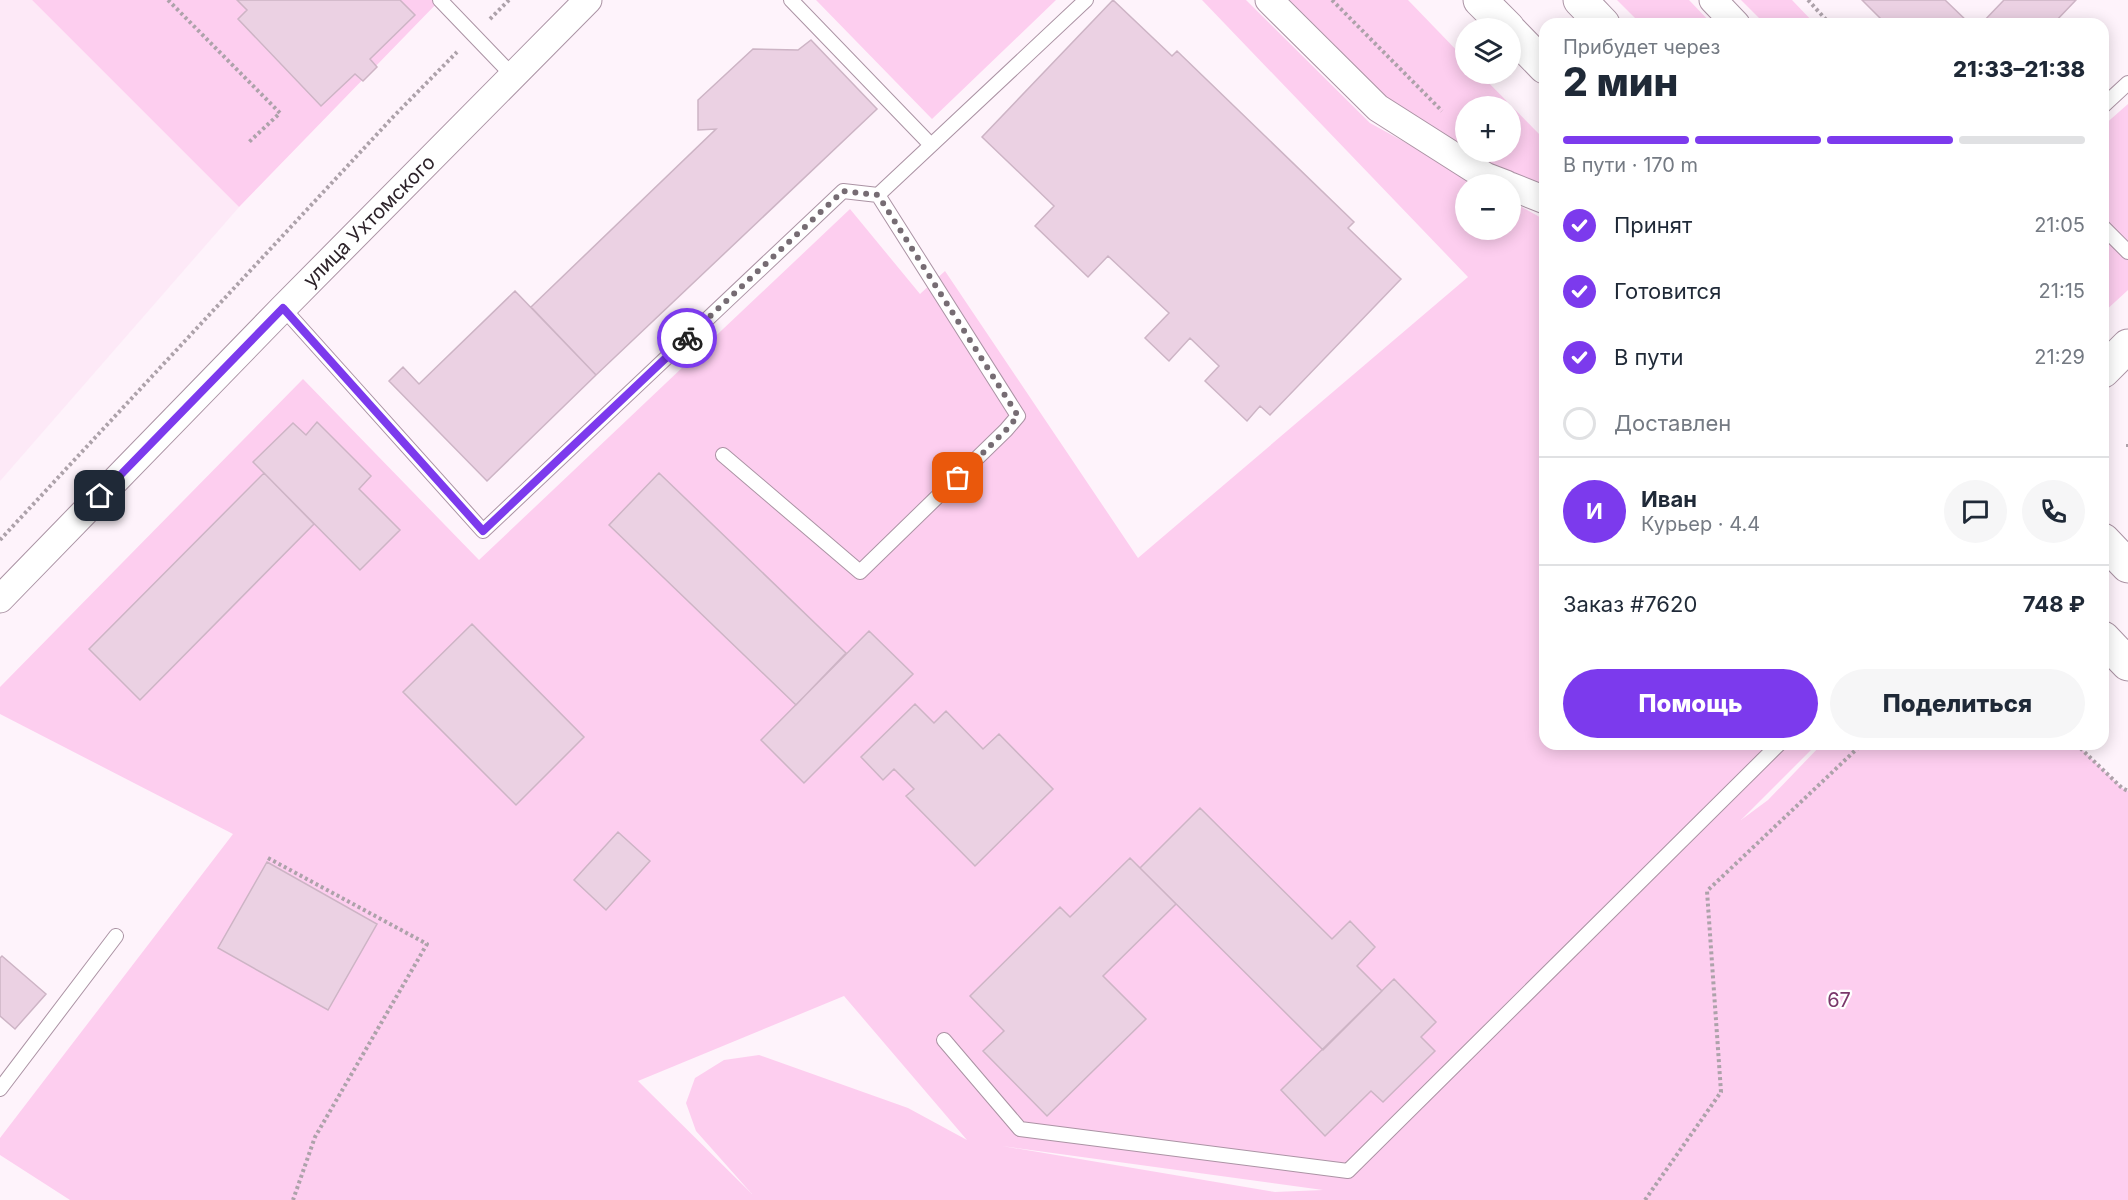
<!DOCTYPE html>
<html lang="ru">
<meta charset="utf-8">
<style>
:root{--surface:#fff;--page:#f6f6f7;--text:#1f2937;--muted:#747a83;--line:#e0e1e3;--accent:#7c3aed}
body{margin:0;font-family:Inter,sans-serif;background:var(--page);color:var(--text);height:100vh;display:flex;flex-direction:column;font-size:22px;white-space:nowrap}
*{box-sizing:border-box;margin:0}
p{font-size:20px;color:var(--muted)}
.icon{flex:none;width:33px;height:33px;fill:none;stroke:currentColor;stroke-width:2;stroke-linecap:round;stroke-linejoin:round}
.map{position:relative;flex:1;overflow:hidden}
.drawer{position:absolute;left:1539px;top:18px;width:570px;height:732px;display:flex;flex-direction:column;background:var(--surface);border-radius:18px;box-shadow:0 3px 15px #0003}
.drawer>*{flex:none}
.fabs{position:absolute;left:1455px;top:18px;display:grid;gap:12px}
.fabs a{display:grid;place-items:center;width:66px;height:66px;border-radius:50%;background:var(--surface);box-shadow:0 3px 15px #0003;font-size:30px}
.pin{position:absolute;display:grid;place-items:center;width:51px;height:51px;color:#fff;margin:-26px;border-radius:12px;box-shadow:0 3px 9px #0006}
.courier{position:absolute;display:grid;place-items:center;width:60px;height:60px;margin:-30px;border:4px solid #7c3aed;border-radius:50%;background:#fff;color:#222;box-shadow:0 2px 8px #0007}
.summary em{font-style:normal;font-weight:800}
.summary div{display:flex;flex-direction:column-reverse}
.summary{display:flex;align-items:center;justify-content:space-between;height:102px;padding:0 24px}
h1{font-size:39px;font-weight:800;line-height:45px}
.bar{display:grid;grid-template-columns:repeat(4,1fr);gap:9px 6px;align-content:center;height:72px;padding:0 24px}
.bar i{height:8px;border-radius:4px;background:var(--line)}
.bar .selected{background:var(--accent)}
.bar p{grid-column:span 4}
.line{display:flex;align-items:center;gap:15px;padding:0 24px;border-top:2px solid var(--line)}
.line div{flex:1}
.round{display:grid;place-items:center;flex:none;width:63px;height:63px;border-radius:32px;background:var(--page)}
ol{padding:0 24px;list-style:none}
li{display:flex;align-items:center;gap:18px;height:66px}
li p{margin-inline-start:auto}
li .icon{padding:6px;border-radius:50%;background:var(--accent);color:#fff;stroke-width:4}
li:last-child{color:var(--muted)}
li i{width:33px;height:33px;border:3px solid var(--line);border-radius:50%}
.cta{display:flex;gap:12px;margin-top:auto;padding:12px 24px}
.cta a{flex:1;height:69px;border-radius:36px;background:var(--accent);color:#fff;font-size:24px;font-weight:800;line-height:69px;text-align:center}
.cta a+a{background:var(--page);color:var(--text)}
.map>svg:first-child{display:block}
.built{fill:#fde9f7}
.green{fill:#fdceef;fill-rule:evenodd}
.building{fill:#ebd1e3;stroke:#cdb4c5;stroke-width:1.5}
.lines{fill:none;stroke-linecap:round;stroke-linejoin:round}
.lane-casing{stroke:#ab93a4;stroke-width:16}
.street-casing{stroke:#ab93a4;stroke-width:29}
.secondary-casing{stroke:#ab93a4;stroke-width:35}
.primary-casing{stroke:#ab93a4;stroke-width:35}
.path{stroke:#ada2aa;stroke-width:4;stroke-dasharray:3 3;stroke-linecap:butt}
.lane{stroke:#fff;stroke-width:14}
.street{stroke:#fff;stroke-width:27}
.secondary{stroke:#fff;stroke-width:33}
.primary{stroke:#fff;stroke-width:33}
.done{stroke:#766c73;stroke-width:6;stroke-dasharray:0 10.8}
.route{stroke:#7c3aed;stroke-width:8}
.labels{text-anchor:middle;stroke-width:4.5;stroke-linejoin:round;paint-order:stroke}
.street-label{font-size:20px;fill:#2d232a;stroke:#fff}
.park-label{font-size:20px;fill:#7a396b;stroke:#fff}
</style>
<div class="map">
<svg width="2128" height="1200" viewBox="0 0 2128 1200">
<rect width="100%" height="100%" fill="#fef3fb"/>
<path class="built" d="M0,0h32l207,207 -239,274z"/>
<path class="green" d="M32,0h408l-201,207z
M816,0h240l-124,119z
M1202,0h44l124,123 111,61h-15v46h44l1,-29 34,19v524h272l-76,76 27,-20 54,-56h254l46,44 6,3v409h-2058l-70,-45v-17l233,-304 -233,-120v-27l303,-308 176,181 371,-351 70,85 25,-23 193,287 330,-281zM844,996l123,144 -59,-32 -149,-53 -35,5 -29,18 -9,25 10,28 56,63 -114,-113zM1002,1146l321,44 -48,2z
M1271,0h137l57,59 1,15h14l65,66v60l-167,-92zM1466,106h44v46h-44z
M1617,0h72l23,24h-71z
M1741,0h51l23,24h-50z
M2128,104v186l-25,23v-187z"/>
<path class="building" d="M237,0h163l15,15 -45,44 7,8 -14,14 -8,-7 -34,32 -83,-87 9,-9z
M1113,0l59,56 5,-5 177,171 -6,6 53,51 -131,136 -10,-9 -13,15 -42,-40 14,-15 -29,-28 -21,23 -24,-23 24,-25 -61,-57 -20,21 -53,-51 19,-20 -72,-69z
M1862,0h83l25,24h-84z
M2004,0h72l-23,24h-72z
M811,40l66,69 -281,266 -65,-68 185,-178 -18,1v-30l55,-51 45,1z
M515,291l81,84 -109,106 -98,-100 14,-14 16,17z
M317,422l54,54 -12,13 41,41 -40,40 -107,-108 40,-39 13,12z
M264,473l50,51 -174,176 -51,-51z
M659,473l187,180 -50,52 -187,-180z
M472,624l112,113 -68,68 -113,-113z
M869,631l44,43 -109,109 -43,-43z
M915,704l19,19 12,-12 37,38 16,-15 54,55 -78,77 -69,-70 8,-7 -20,-20 -11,11 -22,-23z
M1200,808l132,131 18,-18 25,26 -18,19 25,25 -59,59 -183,-182z
M618,832l32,29 -44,49 -32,-30z
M1130,858l46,46 -73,72 43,43 -99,97 -64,-65 21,-20 -34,-35 90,-89 10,10z
M267,862l110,62 -49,86 -110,-62z
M2,956l44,38 -31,35 -15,-13v-58z
M1394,979l42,43 -15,15 14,14 -52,51 -12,-11 -46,45 -44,-46z"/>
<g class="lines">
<defs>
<path id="lane" d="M440,0l73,76
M791,0l140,145
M2103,106l25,-23
M2103,227l25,25
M283,308l200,223 360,-340 35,4 208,-195
M723,455l137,117 146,-142 12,-14 -140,-221
M944,1040l76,89 328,42 431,-427
M0,1089l116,-153"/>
<path id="street" d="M1269,0l109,108 107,68 21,8
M1713,0l23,24
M1510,186l35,14
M0,599l283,-291 305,-308"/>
<path id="secondary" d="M2103,371l25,-25"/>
<path id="primary" d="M1480,0l28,28
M1580,0l23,24
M1510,31l35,36
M2103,540l25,26
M2103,638l25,26"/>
</defs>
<use href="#lane" class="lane-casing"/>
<use href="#street" class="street-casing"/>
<use href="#secondary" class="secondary-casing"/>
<use href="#primary" class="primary-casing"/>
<path class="path" d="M168,0l112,113 -32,30
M1332,0l110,111
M1808,0l22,24
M490,19l19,-19
M2128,444v6
M0,540l393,-423 64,-65
M2076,744l46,44 6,3
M268,858l159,86 -112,193 -22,63
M1645,1200l76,-108 -14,-201 155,-147"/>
<use href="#lane" class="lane"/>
<use href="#street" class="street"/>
<use href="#secondary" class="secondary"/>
<use href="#primary" class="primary"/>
</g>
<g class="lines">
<path class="done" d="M687,338l156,-147 35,4 140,221 -12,14 -48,48"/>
<path class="route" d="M100,496l183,-188 200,223 204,-193"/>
</g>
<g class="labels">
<g class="street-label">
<text transform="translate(369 221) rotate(-45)" y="7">улица Ухтомского</text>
</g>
<g class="park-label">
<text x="1839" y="1007">67</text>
</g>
</g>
</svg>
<div class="fabs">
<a><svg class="icon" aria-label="layers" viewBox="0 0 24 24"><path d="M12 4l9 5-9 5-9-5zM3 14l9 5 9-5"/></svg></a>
<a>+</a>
<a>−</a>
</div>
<div class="pin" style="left:958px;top:478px;background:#ea580c"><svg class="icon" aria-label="bag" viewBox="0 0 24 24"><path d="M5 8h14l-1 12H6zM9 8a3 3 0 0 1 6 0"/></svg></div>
<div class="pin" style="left:100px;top:496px;background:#1f2937"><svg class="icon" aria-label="home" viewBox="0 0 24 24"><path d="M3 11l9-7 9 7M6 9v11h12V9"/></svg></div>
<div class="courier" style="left:687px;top:338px"><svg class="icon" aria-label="bike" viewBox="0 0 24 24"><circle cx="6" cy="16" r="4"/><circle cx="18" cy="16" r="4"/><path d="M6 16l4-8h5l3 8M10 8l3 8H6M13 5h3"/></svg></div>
<section class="drawer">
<div class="summary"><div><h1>2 мин</h1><p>Прибудет через</p></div><em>21:33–21:38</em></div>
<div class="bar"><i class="selected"></i><i class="selected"></i><i class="selected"></i><i></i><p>В пути · 170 m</p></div>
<ol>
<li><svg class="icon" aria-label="check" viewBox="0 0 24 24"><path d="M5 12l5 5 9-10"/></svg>Принят<p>21:05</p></li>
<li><svg class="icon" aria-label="check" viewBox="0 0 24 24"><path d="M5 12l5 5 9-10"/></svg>Готовится<p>21:15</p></li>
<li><svg class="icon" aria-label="check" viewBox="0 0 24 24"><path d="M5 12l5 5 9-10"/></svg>В пути<p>21:29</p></li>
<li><i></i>Доставлен</li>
</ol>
<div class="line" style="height:108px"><b class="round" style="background:var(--accent);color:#fff">И</b><div><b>Иван</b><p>Курьер · 4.4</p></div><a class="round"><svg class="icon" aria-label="chat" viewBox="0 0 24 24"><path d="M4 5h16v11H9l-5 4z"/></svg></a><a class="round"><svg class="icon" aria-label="phone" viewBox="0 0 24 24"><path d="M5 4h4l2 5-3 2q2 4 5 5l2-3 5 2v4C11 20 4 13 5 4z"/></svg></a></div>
<div class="line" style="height:78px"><div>Заказ #7620</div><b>748 ₽</b></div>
<div class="cta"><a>Помощь</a><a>Поделиться</a></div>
</section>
</div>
